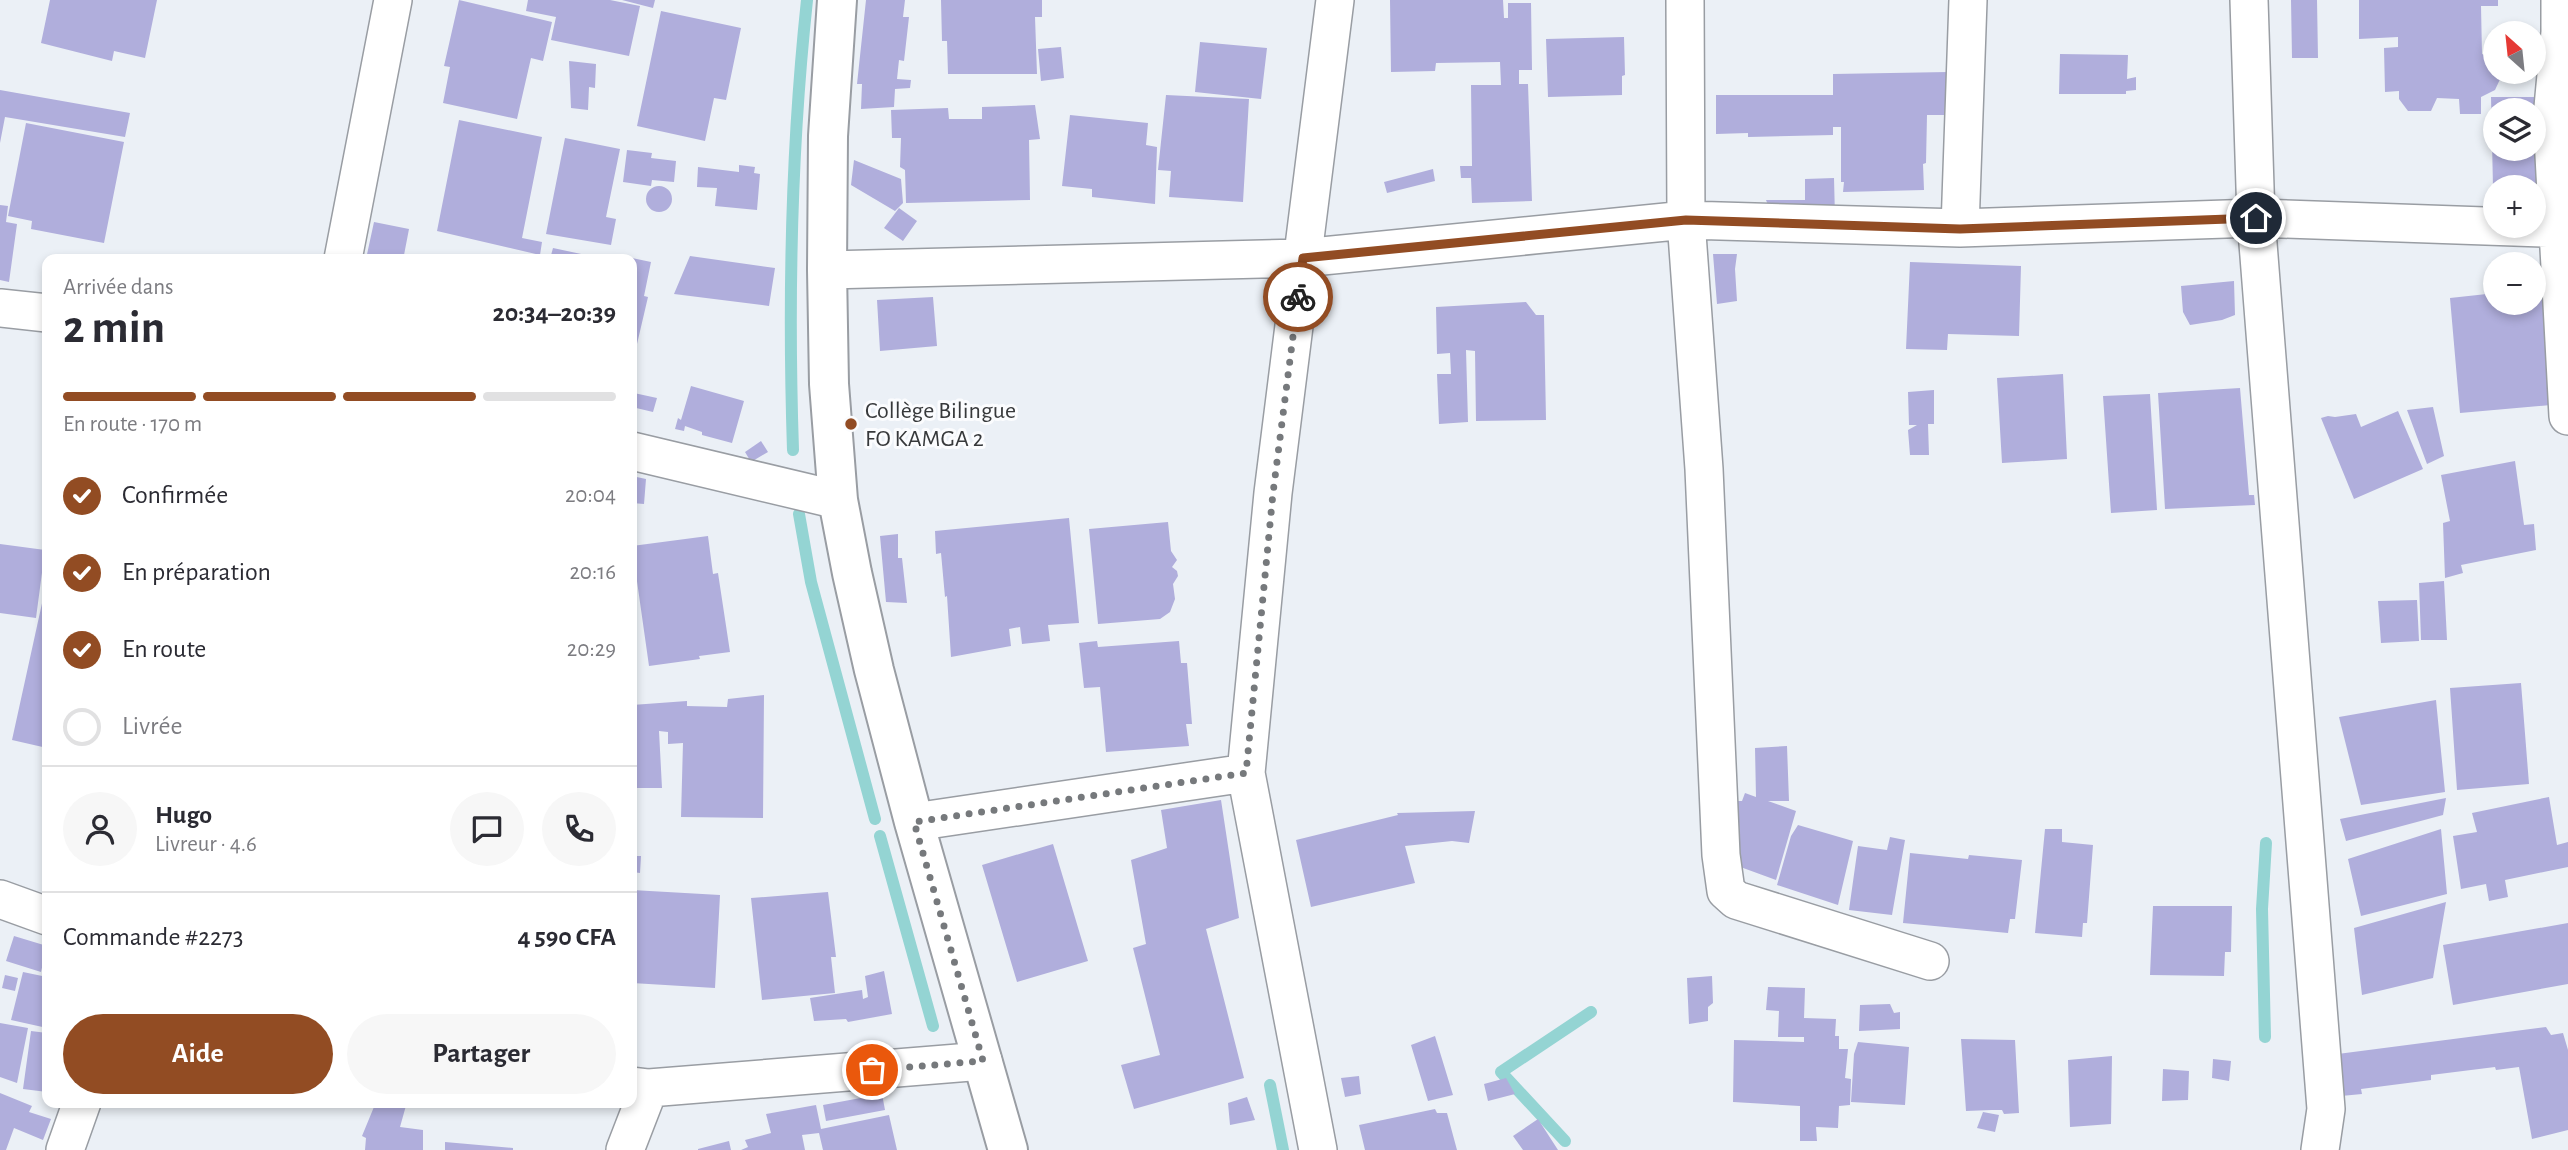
<!DOCTYPE html>
<html lang="fr">
<meta charset="utf-8">
<style>
:root{--surface:#fff;--page:#f7f7f7;--text:#2b2b33;--muted:#7c7c81;--line:#e1e1e2;--accent:#924c23}
body{margin:0;font-family:"Alegreya Sans",sans-serif;background:var(--page);color:var(--text);height:100vh;display:flex;flex-direction:column;font-size:26px;white-space:nowrap}
*{box-sizing:border-box;margin:0}
p{font-size:23px;color:var(--muted)}
.icon{flex:none;width:38px;height:38px;fill:none;stroke:currentColor;stroke-width:2;stroke-linecap:round;stroke-linejoin:round}
.map{position:relative;flex:1;overflow:hidden}
.panel{position:absolute;left:42px;top:254px;width:595px;height:854px;display:flex;flex-direction:column;background:var(--surface);border-radius:14px;box-shadow:0 4px 10px #0003}
.panel>*{flex:none}
.needle{width:46px;rotate:333deg}
.tools{position:absolute;left:2483px;top:21px;display:grid;gap:14px}
.tools a{display:grid;place-items:center;width:63px;height:63px;border-radius:50%;background:var(--surface);box-shadow:0 4px 10px #0003;font-size:35px}
.pin{position:absolute;display:grid;place-items:center;width:60px;height:60px;color:#fff;margin:-30px;border:4px solid #fff;border-radius:50%;box-shadow:0 2px 7px #0007}
.courier{position:absolute;display:grid;place-items:center;width:70px;height:70px;margin:-35px;border:5px solid #924c23;border-radius:50%;background:#fff;color:#222;box-shadow:0 2px 9px #0007}
.summary em{font-style:normal;font-weight:700}
.summary div{display:flex;flex-direction:column-reverse}
.summary{display:flex;align-items:center;justify-content:space-between;height:119px;padding:0 21px}
h1{font-size:46px;font-weight:700;line-height:52px}
.bar{display:grid;grid-template-columns:repeat(4,1fr);gap:10px 7px;align-content:center;height:84px;padding:0 21px}
.bar i{height:9px;border-radius:5px;background:var(--line)}
.bar .active{background:var(--accent)}
.bar p{grid-column:span 4}
.line{display:flex;align-items:center;gap:18px;padding:0 21px;border-top:2px solid var(--line)}
.line div{flex:1}
.round{display:grid;place-items:center;flex:none;width:74px;height:74px;border-radius:37px;background:var(--page)}
ol{padding:0 21px;list-style:none}
li{display:flex;align-items:center;gap:21px;height:77px}
li p{margin-inline-start:auto}
li .icon{padding:7px;border-radius:50%;background:var(--accent);color:#fff;stroke-width:4}
li:last-child{color:var(--muted)}
li i{width:38px;height:38px;border:4px solid var(--line);border-radius:50%}
.action{display:flex;gap:14px;margin-top:auto;padding:14px 21px}
.action a{flex:1;height:80px;border-radius:42px;background:var(--accent);color:#fff;font-size:28px;font-weight:700;line-height:80px;text-align:center}
.action a+a{background:var(--page);color:var(--text)}
.map>svg:first-child{display:block}
.lines{fill:none;stroke-linecap:round;stroke-linejoin:round}
.stream{stroke:#94d4d3;stroke-width:12}
.building{fill:#b0aedc;fill-rule:evenodd}
.minor-casing{stroke:#999da3;stroke-width:40}
.secondary-casing{stroke:#999da3;stroke-width:42}
.minor{stroke:#fff;stroke-width:37}
.secondary{stroke:#fff;stroke-width:38}
.done{stroke:#76797c;stroke-width:7;stroke-dasharray:0 12.6}
.route{stroke:#924c23;stroke-width:9}
.poi-dot{fill:#924c23;stroke:#fbfcfe;stroke-width:2.5}
.labels{text-anchor:middle;stroke-width:6;stroke-linejoin:round;paint-order:stroke}
.poi-label{font-size:24px;fill:#37393b;stroke:#fbfcfe;text-anchor:start}
</style>
<div class="map">
<svg width="2568" height="1150" viewBox="0 0 2568 1150">
<rect width="100%" height="100%" fill="#ebf0f6"/>
<g class="lines">
<path class="stream" d="M793,450c-5,-150 -2,-301 14,-450
M799,514l12,68 64,237
M880,836l53,190
M2265,1037l-3,-128 4,-66
M1270,1085l13,65
M1565,1141l-64,-69 90,-60"/>
</g>
<path class="building" d="M50,0h107l-12,58 -31,-7 -2,10 -71,-18z
M459,0l93,22 -9,39 -12,-3 -14,61 -74,-16 7,-36 -6,-1z
M528,0h82l30,6 -11,50 -78,-16 5,-23 -30,-6z
M622,0h33l-2,8z
M866,0h39l-2,17h6l-5,44 -5,-1 -2,19 14,1 -1,8 -15,1 -1,18 -33,2 1,-25h-5z
M941,0h101v17h-7l2,57h-89l-1,-33h-5z
M1390,0h113l1,18h4v-15h23l1,67h-13v14h9l4,117 -60,2 -1,-25h-10l-1,-12h12l-1,-81h30l-1,-23 -64,1 -1,8 -44,1z
M2291,0h26l1,58h-26z
M2359,0h139v6h-17l1,48 12,5 2,13h4l2,3 -7,15 -14,7v17h-21l-1,-15 -22,-1 -6,13h-23l-9,-12v-8l-14,1 -1,-44 14,-1v-10l-39,2z
M661,11l80,17 -15,72 -12,-2 -9,43 -68,-15z
M1624,37l1,38 -3,1v19l-74,2 -2,-58z
M1200,42l67,6 -6,51 -66,-7z
M1061,47l3,31 -23,3 -3,-32z
M2060,54l68,1 -1,24 9,-2v13l-10,1v3h-67z
M569,61l27,3 -1,24 -6,-1 -1,23 -17,-2z
M1948,72l-1,43h-20l-1,48 -3,1 1,26 -81,2 1,-10h-3v-55h-8v8l-85,2v-4l-32,1v-39h117v-21z
M0,90l130,23 -5,24 -120,-20 -5,26z
M1166,95l83,4 -6,103 -74,-5 2,-26 -13,-1z
M2491,97h50v84l-7,9v-3h-41zM2496,110h38v39h-38z
M1035,105l5,34 -11,1 1,60 -124,3 -1,-33 -5,-3 1,-29h-9l-1,-28 57,-2 1,11h33v-12z
M1070,115l78,8 -2,22 11,2 -2,57 -63,-7v-8l-30,-3z
M459,120l83,17 -20,101 20,4 -2,13 -103,-24z
M26,123l98,19 -20,101 -73,-14 1,-8 -24,-5z
M565,138l55,11 -14,68 10,2 -5,26 -65,-11z
M627,150l25,3 -1,5 25,3 -2,21 -22,-2 -1,6 -28,-4z
M854,160l47,19 2,24 -8,8 -44,-26z
M739,165l16,2 -1,6 6,1 -3,36 -42,-4 2,-18 -20,-1 1,-20 41,5z
M1433,169l2,12 -48,12 -3,-11z
M1834,178l1,39 -65,-7 -4,-10h39v-21z
M646 199a13 13 0 1 1 26 0a13 13 0 1 1-26 0Z
M0,205l8,1 -2,16 11,2 -8,58 -9,-2z
M899,208l18,13 -14,20 -19,-13z
M374,222l35,7 -5,26 -4,-1 -1,5h-33z
M553,248l47,10v1h-50z
M1713,254h24l-2,15 2,32 -20,3z
M690,256l85,12 -6,38 -95,-12z
M632,258l19,4 -7,34 4,1 -11,47 -5,-1z
M1910,262l111,4 -2,70 -71,-2 -1,16 -41,-1z
M2234,281l1,34 -13,5 -32,5 -7,-13 -2,-26z
M2543,289l8,116 -91,8 -10,-115 46,-5v10h38v-13z
M933,297l4,49 -57,5 -3,-51z
M1526,302l10,13h8l2,105 -70,1 -1,-70 -9,-1 2,72 -29,2 -2,-50h14l-1,-21 -13,1 -1,-47z
M2063,374l4,85 -65,4 -5,-85z
M691,386l53,15 -12,42 -30,-8v-3l-17,-6 -1,5 -9,-2 3,-11 3,2z
M2240,388l9,107h5l1,10 -90,4 -7,-116z
M1934,390v34h-6l1,31h-19l-2,-25 9,-5h-8l-1,-33z
M634,393l23,5 -4,14 -21,-5z
M2150,394l7,116 -46,3 -8,-117z
M2433,407l11,49 -17,8 -20,-54z
M2398,411l25,58 -69,30 -33,-81 7,-2 7,1 21,-3 5,13z
M761,441l7,11 -17,10 -6,-10z
M2515,461l9,64 10,-1 2,26 -75,15 2,8 -18,5 -2,-55 7,-2 -9,-46z
M632,476l14,3 -2,25 -12,-1z
M1069,518l10,105 -31,2 2,16 -28,3 -2,-17 -11,2 2,17 -60,11 -4,-61 -2,1 -4,-44 -5,1 -1,-23z
M1168,522l3,29 6,9 -5,7 5,4 1,5 -5,8 2,15 -5,13 -10,7 -62,5 -9,-95z
M898,534v24h4l5,45 -21,-1 -6,-66z
M708,536l5,38 5,-1 12,79 -31,4 1,3 -51,7 -17,-120z
M0,544l45,6 -9,68 -36,-5z
M2444,581l3,59h-26l-2,-57z
M46,585h1v163l-35,-8z
M2417,600l2,41 -38,2 -3,-42z
M1097,641l1,6 81,-6 2,22h6l5,61h-6l3,22 -83,6 -6,-65 -16,1 -5,-45z
M2521,683l8,101 -72,6 -7,-102z
M764,695l-1,123 -82,-1 2,-74 -15,1v-12l-9,-1 3,57h-30v-83l55,-4v5l40,1 1,-8z
M2436,700l9,92 -84,13 -22,-88z
M1787,746l2,55h-21l28,10 -20,69 -41,-15 1,-64h6l3,-8 11,4 -1,-49z
M2549,797l8,48 11,-3v25l-63,13 3,17 -19,4 -3,-17 -25,5 -8,-53 24,-4 -5,-19z
M2446,798l-3,17 -97,26 -6,-22z
M1221,800l18,118 -33,11 38,149 -110,31 -13,-44 39,-10 -27,-107 13,-4 -15,-84 36,-12 -6,-38z
M1475,811l-6,32 -17,-2 -47,5 10,37 -104,24 -15,-67 102,-25 -1,-2z
M1798,825l55,16 -15,64 -61,-20 14,-49z
M2045,829h17v13l31,3 -6,78h-4l-1,14 -47,-4z
M2441,829l6,65 -86,22 -13,-57z
M1890,837l15,3 -13,75 -43,-5 9,-64 29,4z
M1053,844l35,117 -71,21 -35,-117z
M1910,853l58,6 1,-4 53,5 -7,59h-5l-2,14 -105,-10z
M632,856h9l-1,17 -8,-1z
M632,890l88,5 -5,93 -83,-5z
M828,892l8,65h-5l4,36 -73,7 -11,-102z
M2446,902l-13,76 -71,17 -8,-67z
M2153,906h79l-1,46h-6l-1,24 -74,-1z
M2568,923v61l-115,21 -10,-60z
M14,936l33,10 -6,26 -35,-11z
M884,971l8,43 -44,8 -2,-3 -32,2 -4,-23 52,-8 1,9 5,-2 -3,-21z
M23,972l24,5v51l-36,-8z
M5,975l13,3 -3,13 -13,-3z
M1712,976l1,27 -5,4v14l-19,3 -2,-46z
M1768,987l37,1 -1,30 32,1 -1,17h4v13h9l-3,29 6,1 -1,26 -11,1 -1,22 -22,-1 1,14h-17v-35l-67,-4 1,-62 70,2v-5h-26l1,-26 -13,-1z
M1890,1004l4,9 6,-1v17l-41,2 1,-26z
M0,1023l28,5 -11,55 -17,-6z
M2546,1027l5,8 12,-2 5,17v80l-36,9 -13,-72 -23,3 -1,-3 -64,8v5l-70,9 1,5 -21,2 -11,-41z
M31,1031l16,2v59l-24,-3z
M1435,1036l18,59 -25,6 -17,-56z
M1961,1039l54,1 4,73 -15,1 -2,-4h-10l-26,1z
M1858,1042l51,5 -4,58 -54,-3 3,-48z
M2112,1056l-1,68 -41,3 -2,-67z
M2213,1059l18,2 -2,20 -17,-3z
M2163,1069l26,2 -1,29 -26,1z
M1359,1076l2,18 -16,3 -4,-19z
M1506,1078l9,16 -27,7 -4,-17z
M0,1093l32,13 -3,6 22,7 -8,21 -29,-12 -8,22h-6z
M882,1094l3,16 -59,11 -3,-16z
M1247,1097l8,23 -25,5 -2,-22z
M376,1102h31l-7,25 23,3v20h-58l1,-12 -4,-2z
M816,1105l5,24 68,-14 8,35h-74l-4,-17 -17,2 3,15h-64l7,-3 -3,-7 26,-7 -5,-19z
M1435,1109l2,4h10l10,37h-92l-6,-25z
M1983,1112l16,3 -4,17 -18,-4z
M1538,1119l20,31h-35l-10,-14z
M729,1141l2,9h-33v-1z
M445,1142l68,6v2h-68z"/>
<g class="lines">
<defs>
<path id="minor" d="M1685,0l1,220 18,249 17,386 5,36 10,9 194,61
M2249,0l7,218 70,891 -6,41
M2560,0v32l-8,86 16,298
M1960,228l8,-228
M343,259l50,-259
M827,270l475,-12 384,-38 274,8 296,-10 312,11
M0,308l47,5
M632,451l206,49
M914,822l332,-49
M0,899l47,17
M632,1086l17,2 334,-27
M65,1150l17,-48
M625,1150l24,-62
M1318,1150l-72,-377 27,-280 62,-493"/>
<path id="secondary" d="M837,0l-9,136 -1,134 2,114 9,116 14,73 22,97 40,152 94,328"/>
</defs>
<use href="#minor" class="minor-casing"/>
<use href="#secondary" class="secondary-casing"/>
<use href="#minor" class="minor"/>
<use href="#secondary" class="secondary"/>
</g>
<g class="lines">
<path class="done" d="M872,1070l111,-9 -69,-239 332,-49 27,-280 25,-196"/>
<path class="route" d="M1298,297l5,-39 383,-38 274,9 296,-11"/>
</g>
<circle class="poi-dot" cx="851" cy="424" r="7"/>
<g class="labels">
<g class="poi-label">
<text x="865" y="418">Collège Bilingue<tspan x="865" dy="28">FO KAMGA 2</tspan></text>
</g>
</g>
</svg>
<div class="tools">
<a><svg class="needle" viewBox="-14 -14 28 28"><path d="M0-13l5 13h-10z" fill="#e53935"/><path d="M0 13l5-13h-10z" fill="#7c7c81"/></svg></a>
<a><svg class="icon" aria-label="layers" viewBox="0 0 24 24"><path d="M12 4l9 5-9 5-9-5zM3 14l9 5 9-5"/></svg></a>
<a>+</a>
<a>−</a>
</div>
<div class="pin" style="left:872px;top:1070px;background:#ea580c"><svg class="icon" aria-label="bag" viewBox="0 0 24 24"><path d="M5 8h14l-1 12H6zM9 8a3 3 0 0 1 6 0"/></svg></div>
<div class="pin" style="left:2256px;top:218px;background:#1f2937"><svg class="icon" aria-label="home" viewBox="0 0 24 24"><path d="M3 11l9-7 9 7M6 9v11h12V9"/></svg></div>
<div class="courier" style="left:1298px;top:297px"><svg class="icon" aria-label="bike" viewBox="0 0 24 24"><circle cx="6" cy="16" r="4"/><circle cx="18" cy="16" r="4"/><path d="M6 16l4-8h5l3 8M10 8l3 8H6M13 5h3"/></svg></div>
<section class="panel">
<div class="summary"><div><h1>2 min</h1><p>Arrivée dans</p></div><em>20:34–20:39</em></div>
<div class="bar"><i class="active"></i><i class="active"></i><i class="active"></i><i></i><p>En route · 170 m</p></div>
<ol>
<li><svg class="icon" aria-label="check" viewBox="0 0 24 24"><path d="M5 12l5 5 9-10"/></svg>Confirmée<p>20:04</p></li>
<li><svg class="icon" aria-label="check" viewBox="0 0 24 24"><path d="M5 12l5 5 9-10"/></svg>En préparation<p>20:16</p></li>
<li><svg class="icon" aria-label="check" viewBox="0 0 24 24"><path d="M5 12l5 5 9-10"/></svg>En route<p>20:29</p></li>
<li><i></i>Livrée</li>
</ol>
<div class="line" style="height:126px"><a class="round"><svg class="icon" aria-label="person" viewBox="0 0 24 24"><circle cx="12" cy="8" r="4"/><path d="M4 21q1-7 8-7t8 7"/></svg></a><div><b>Hugo</b><p>Livreur · 4.6</p></div><a class="round"><svg class="icon" aria-label="chat" viewBox="0 0 24 24"><path d="M4 5h16v11H9l-5 4z"/></svg></a><a class="round"><svg class="icon" aria-label="phone" viewBox="0 0 24 24"><path d="M5 4h4l2 5-3 2q2 4 5 5l2-3 5 2v4C11 20 4 13 5 4z"/></svg></a></div>
<div class="line" style="height:91px"><div>Commande #2273</div><b>4 590 CFA</b></div>
<div class="action"><a>Aide</a><a>Partager</a></div>
</section>
</div>
